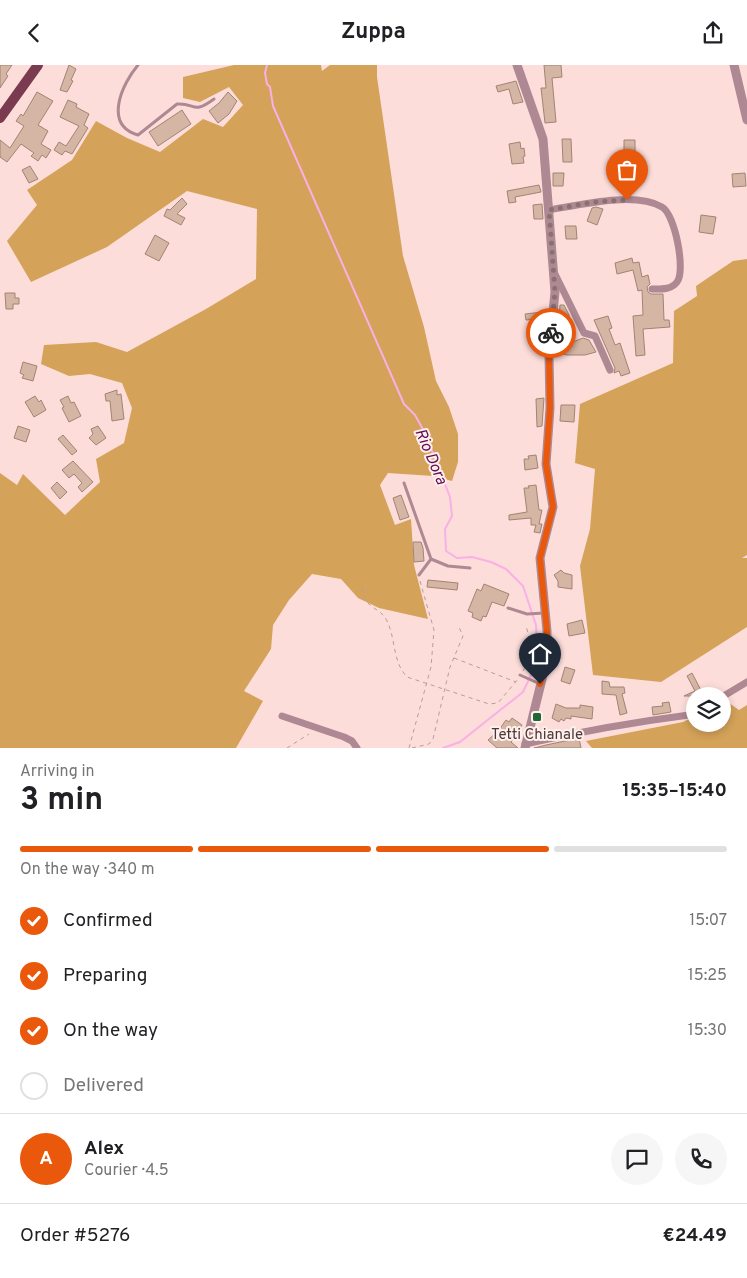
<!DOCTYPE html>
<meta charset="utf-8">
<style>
:root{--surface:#fff;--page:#f6f6f6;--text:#202124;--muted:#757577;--line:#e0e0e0;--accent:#ea580c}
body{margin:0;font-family:Overpass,sans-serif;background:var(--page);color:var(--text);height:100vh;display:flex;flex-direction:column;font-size:19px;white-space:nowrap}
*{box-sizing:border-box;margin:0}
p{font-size:16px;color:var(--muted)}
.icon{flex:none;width:28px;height:28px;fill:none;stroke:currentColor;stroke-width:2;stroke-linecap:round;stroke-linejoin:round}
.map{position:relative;height:683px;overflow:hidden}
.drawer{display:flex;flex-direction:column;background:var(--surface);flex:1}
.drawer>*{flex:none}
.buttons{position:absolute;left:686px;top:622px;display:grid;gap:10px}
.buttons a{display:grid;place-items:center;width:45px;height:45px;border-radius:50%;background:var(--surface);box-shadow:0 2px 8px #0003;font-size:25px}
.pin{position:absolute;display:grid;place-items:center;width:42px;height:42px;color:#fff;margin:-51px -21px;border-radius:50% 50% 50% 0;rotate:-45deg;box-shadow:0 0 5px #0007}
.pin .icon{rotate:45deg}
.courier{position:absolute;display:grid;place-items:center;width:50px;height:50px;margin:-25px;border:4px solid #ea580c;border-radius:50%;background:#fff;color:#222;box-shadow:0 1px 6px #0007}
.overview em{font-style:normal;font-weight:700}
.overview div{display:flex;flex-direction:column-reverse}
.overview{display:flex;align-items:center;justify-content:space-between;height:85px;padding:0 20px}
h1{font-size:32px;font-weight:700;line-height:38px}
.bar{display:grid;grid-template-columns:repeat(4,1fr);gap:8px 5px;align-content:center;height:60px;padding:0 20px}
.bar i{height:6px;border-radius:4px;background:var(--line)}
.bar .selected{background:var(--accent)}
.bar p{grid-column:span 4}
.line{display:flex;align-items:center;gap:12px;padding:0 20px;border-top:1px solid var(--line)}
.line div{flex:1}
.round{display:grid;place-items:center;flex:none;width:52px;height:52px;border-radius:26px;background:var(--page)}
ol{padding:0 20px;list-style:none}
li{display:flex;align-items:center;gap:15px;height:55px}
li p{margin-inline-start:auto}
li .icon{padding:5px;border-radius:50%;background:var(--accent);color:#fff;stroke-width:4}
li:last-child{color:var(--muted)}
li i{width:28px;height:28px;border:2px solid var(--line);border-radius:50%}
header{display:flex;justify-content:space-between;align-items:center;height:65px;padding:0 20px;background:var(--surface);font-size:22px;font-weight:700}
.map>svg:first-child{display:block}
.forest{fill:#d4a259}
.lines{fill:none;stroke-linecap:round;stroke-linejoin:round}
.stream{stroke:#f8b0e6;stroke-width:2}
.building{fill:#d5b5a3;stroke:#a28473}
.path{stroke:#b79d9b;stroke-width:1;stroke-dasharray:4 4;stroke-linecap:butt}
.service{stroke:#ae8892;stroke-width:3}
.minor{stroke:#ae8892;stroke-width:7}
.tertiary{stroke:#ae8892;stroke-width:9}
.primary{stroke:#7a3a4f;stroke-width:10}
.done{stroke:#877270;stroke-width:5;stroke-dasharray:0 9}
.route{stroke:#ea580c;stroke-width:6}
.poi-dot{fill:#1f6835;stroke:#ffefed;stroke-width:2}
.labels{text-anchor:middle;stroke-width:4;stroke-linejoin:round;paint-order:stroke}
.poi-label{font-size:15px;fill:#483837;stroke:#ffefed}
.water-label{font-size:16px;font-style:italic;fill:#610d53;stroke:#ffefed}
</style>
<header><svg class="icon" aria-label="back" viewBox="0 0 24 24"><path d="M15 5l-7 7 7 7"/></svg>Zuppa<svg class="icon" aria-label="share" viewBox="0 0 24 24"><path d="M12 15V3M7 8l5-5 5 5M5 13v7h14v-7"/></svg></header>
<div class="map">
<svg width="747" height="683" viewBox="0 0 747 683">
<rect width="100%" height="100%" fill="#fdddda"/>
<path class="forest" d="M234,0h87l1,6 8,-6h47v12l26,179 21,71 12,54 13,26 9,27v28l-6,19 -19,-5 -45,-3 -8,12 15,40 16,-6 3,46 14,54 -49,-11 -21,-10 -17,-19 -29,-5 -23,26 -16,25 -2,24 -27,42 19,10 -27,47h-236v-275l17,12 6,-11 42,41 35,-33 -4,-23 28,-16 8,-35 -10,-25 -32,-9 -21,2 -28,-12 3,-19 52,-3 31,10 79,-43 50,-30 1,-70 -70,-18 -80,56 -76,35 -24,-41 30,-36 -10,-15 45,-30 24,-39 31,17 33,14 43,-33 20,8 20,-22 -14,-18 -29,15 -17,-4v-21z
M747,194v296l-5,3h5v69l-86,55 -68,-7 -13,-109 10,-37 5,-60 -20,-6 5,-59 93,-41 1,-52 23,-15 -1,-10 37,-25z
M725,635l14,10 8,-5v43h-155l-6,-7 97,-19 12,-6v8h27l1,-22z"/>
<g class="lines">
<path class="stream" d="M267,0l-2,8 2,11 3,3 3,19 131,298 11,11 10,18 25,64 2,19 -7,13 1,22 11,7 15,-1 19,5 15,7 17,17 13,39 1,22 -5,26 -9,19 -63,50 -17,6"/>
</g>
<path class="building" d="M0,0h12l-6,9 2,2 -8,12z
M69,0l7,4 -5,11 2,1 -6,11 -7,-2z
M544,0h17l1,12 -10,1 4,44 -11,1 -4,-35h5z
M516,16l7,21 -10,2 -4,-15 -11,3 -2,-6z
M37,27l16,9 -15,24 10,6 -7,13 10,6 -5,8 -4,-3 -4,6 -7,-5 3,-3 -13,-9 -14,18 -7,-5v-17l10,8 14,-22 -8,-5 5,-7 2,2z
M228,27l9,9 -8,13 -11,9 -9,-12 10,-8z
M68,35l9,4 -1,3 13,7 -5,11 4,3 -16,26 -7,-3 -3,4 -8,-5 5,-8 7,4 13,-20 -19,-9z
M182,45l9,14 -33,22 -9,-14z
M562,74h9l1,23h-9z
M624,75h11v15h-11z
M520,77l1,7 3,-1 1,8 -2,1 1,6 -12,1 -3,-20z
M639,99v16h-14v-15z
M30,101l8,13 -9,4 -7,-13z
M553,108h11l-1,13h-10z
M745,108l1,13 -13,1 -1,-13z
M539,120l2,7 -26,5 1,5 -7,1 -2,-12z
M182,133l5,6 -10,10 8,4 -4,7 -17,-9 3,-7 3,1z
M542,139l1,15h-9l-1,-14z
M596,142l7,2 -6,16 -10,-4 5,-13z
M701,150l15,2 -3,17 -14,-2z
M565,161h11l1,13h-11z
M155,170l14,8 -10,18 -14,-7z
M632,193l1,5 6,-1 3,15 6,-2 2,9 -3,3 1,5 3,2h12l1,26h5l1,7 -27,2 2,26 -9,1 -3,-40 10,-1 -1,-25 -4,1 -5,-21 -16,4 -2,-11z
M5,228h10v5h4v6h-6v5h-7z
M560,240h4l5,10 1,8 4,1 -4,19 13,-5 6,2 7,12 -11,3h-18l-11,-3 1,-12 3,1 6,-22 -7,-1z
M543,247l1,9 -7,1v-3l-11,1 -1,-6z
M608,251l4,12 -3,1 6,16 5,-2 10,30 -9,3 -2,-5 -5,2 1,-5 -21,-48z
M23,297l14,4 -4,15 -11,-3 2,-3 -4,-2z
M117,325v5l4,-1 3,25 -12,2 -2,-20h-4l-1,-7z
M35,331l4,6 2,-2 5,10 -12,7 -9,-15z
M68,331l3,7 3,-1 7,14 -12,6 -7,-14 2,-1 -4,-7z
M544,333l-2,28 -5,1 -1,-28z
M561,340h14l-1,17 -14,-1z
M18,361l12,4 -4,12 -12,-4z
M98,361l8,12 -10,7 -7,-7 4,-4 -2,-5z
M63,370l14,16 -5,4 -14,-16z
M536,390l2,13 -13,2 -1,-11h5l-1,-3z
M73,396l20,21 -11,10 -4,-5 4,-4 -8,-9 -5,4 -7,-8z
M57,417l10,10 -7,7 -9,-11z
M536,420l3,25h3l-3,14h3l-2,9 -6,-1 2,-7h-5v-7l-22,2v-5l18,-3 -3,-24h5l-1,-2z
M401,430l8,22 -9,3 -7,-22z
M413,477h8l2,6 1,13 -10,1z
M561,505l3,3 8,2v14l-14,-2v-6l-4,-6z
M428,515l30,3 -1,7 -30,-3z
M484,519l25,10 -5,12 -12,-4 -6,15 -3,-1 -2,5 -9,-4 1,-4 -5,-2 9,-22 4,2z
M582,555l3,13 -16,3 -2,-12z
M565,602l10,3 -5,14 -9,-3z
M692,608l12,23h-20l11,-5 -8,-15z
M602,616l7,1 1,5h14l1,6 -3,1 5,19 -7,2 -4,-20 -14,-1z
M669,637l2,10 -18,3 -1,-8 11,-1 -1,-3z
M556,639l10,4h14v-3l13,2 -1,12 -21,-3v3l-5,-1 -2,3 -3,-2 -2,3 -7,-4z
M512,653l10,7 -11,17 7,6h-21l-9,-8 11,-10 7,-10 3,2z
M579,673l2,10h-47l12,-3z"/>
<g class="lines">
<path class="path" d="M362,523c2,22 18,18 25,33 9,18 5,40 20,56l82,27 9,-1 20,-24
M454,593l62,24
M523,606c8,-14 8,-30 3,-45
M287,683l22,-14
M409,683l22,-81 3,-37 -14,-49
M412,683l17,-4 4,-5 17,-72 13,-31 -5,-11"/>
<path class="service" d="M138,0c-16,19 -35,60 0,70l39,-31c20,-1 15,11 37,-5
M404,418l27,76
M419,510l12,-16 17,7 22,2
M508,543l19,6 17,-1
M520,610l20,9"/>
<path class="minor" d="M549,145c30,-5 86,-19 113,-3 13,7 24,64 15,75 -6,8 -16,7 -25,7
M554,207l30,61 11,3 15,34
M722,632l25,-15
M282,651l62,21 8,4 5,7
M525,679c54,-12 109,-22 164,-29l6,-2"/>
<path class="tertiary" d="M517,0l26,74 12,153 -6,63 1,53 -4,56 7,43 -13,51 7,73 -1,32 -21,85
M734,0l13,55"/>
<path class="primary" d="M0,53l38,-53"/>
</g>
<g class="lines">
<path class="done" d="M551,268l4,-41 -6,-82 45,-8 33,-2"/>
<path class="route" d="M540,619l6,-21 1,-32 -7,-73 13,-51 -7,-43 4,-56 -1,-53 2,-22"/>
</g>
<rect class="poi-dot" x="532" y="647" width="10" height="10" rx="2.5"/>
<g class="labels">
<g class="poi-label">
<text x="537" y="674">Tetti Chianale</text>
</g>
<g class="water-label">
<text transform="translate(432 391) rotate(67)" y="6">Rio Dora</text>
</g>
</g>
</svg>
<div class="buttons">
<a><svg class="icon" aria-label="layers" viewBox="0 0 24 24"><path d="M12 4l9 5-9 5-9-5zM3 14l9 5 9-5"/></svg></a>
</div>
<div class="pin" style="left:627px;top:135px;background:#ea580c"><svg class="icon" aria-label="bag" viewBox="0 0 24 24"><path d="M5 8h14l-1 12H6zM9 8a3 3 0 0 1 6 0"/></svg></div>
<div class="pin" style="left:540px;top:619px;background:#1f2937"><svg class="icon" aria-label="home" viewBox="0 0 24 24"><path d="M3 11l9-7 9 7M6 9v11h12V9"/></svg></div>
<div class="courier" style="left:551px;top:268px"><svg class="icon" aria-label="bike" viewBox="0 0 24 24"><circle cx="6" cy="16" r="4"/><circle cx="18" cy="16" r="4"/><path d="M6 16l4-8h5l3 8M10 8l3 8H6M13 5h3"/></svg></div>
</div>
<section class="drawer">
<div class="overview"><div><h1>3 min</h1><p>Arriving in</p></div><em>15:35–15:40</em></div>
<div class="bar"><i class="selected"></i><i class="selected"></i><i class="selected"></i><i></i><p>On the way · 340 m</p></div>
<ol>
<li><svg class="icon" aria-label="check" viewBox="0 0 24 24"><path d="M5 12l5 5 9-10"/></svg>Confirmed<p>15:07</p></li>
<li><svg class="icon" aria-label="check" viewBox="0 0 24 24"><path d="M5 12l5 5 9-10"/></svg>Preparing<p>15:25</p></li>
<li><svg class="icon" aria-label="check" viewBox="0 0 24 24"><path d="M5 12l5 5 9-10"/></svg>On the way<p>15:30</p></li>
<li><i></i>Delivered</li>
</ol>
<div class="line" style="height:90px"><b class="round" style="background:var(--accent);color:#fff">A</b><div><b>Alex</b><p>Courier · 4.5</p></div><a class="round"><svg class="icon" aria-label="chat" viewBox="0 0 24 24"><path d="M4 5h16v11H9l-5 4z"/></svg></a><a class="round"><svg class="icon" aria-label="phone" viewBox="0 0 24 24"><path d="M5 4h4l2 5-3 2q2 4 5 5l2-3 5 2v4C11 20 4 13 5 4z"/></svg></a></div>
<div class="line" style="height:65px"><div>Order #5276</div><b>€24.49</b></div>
</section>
